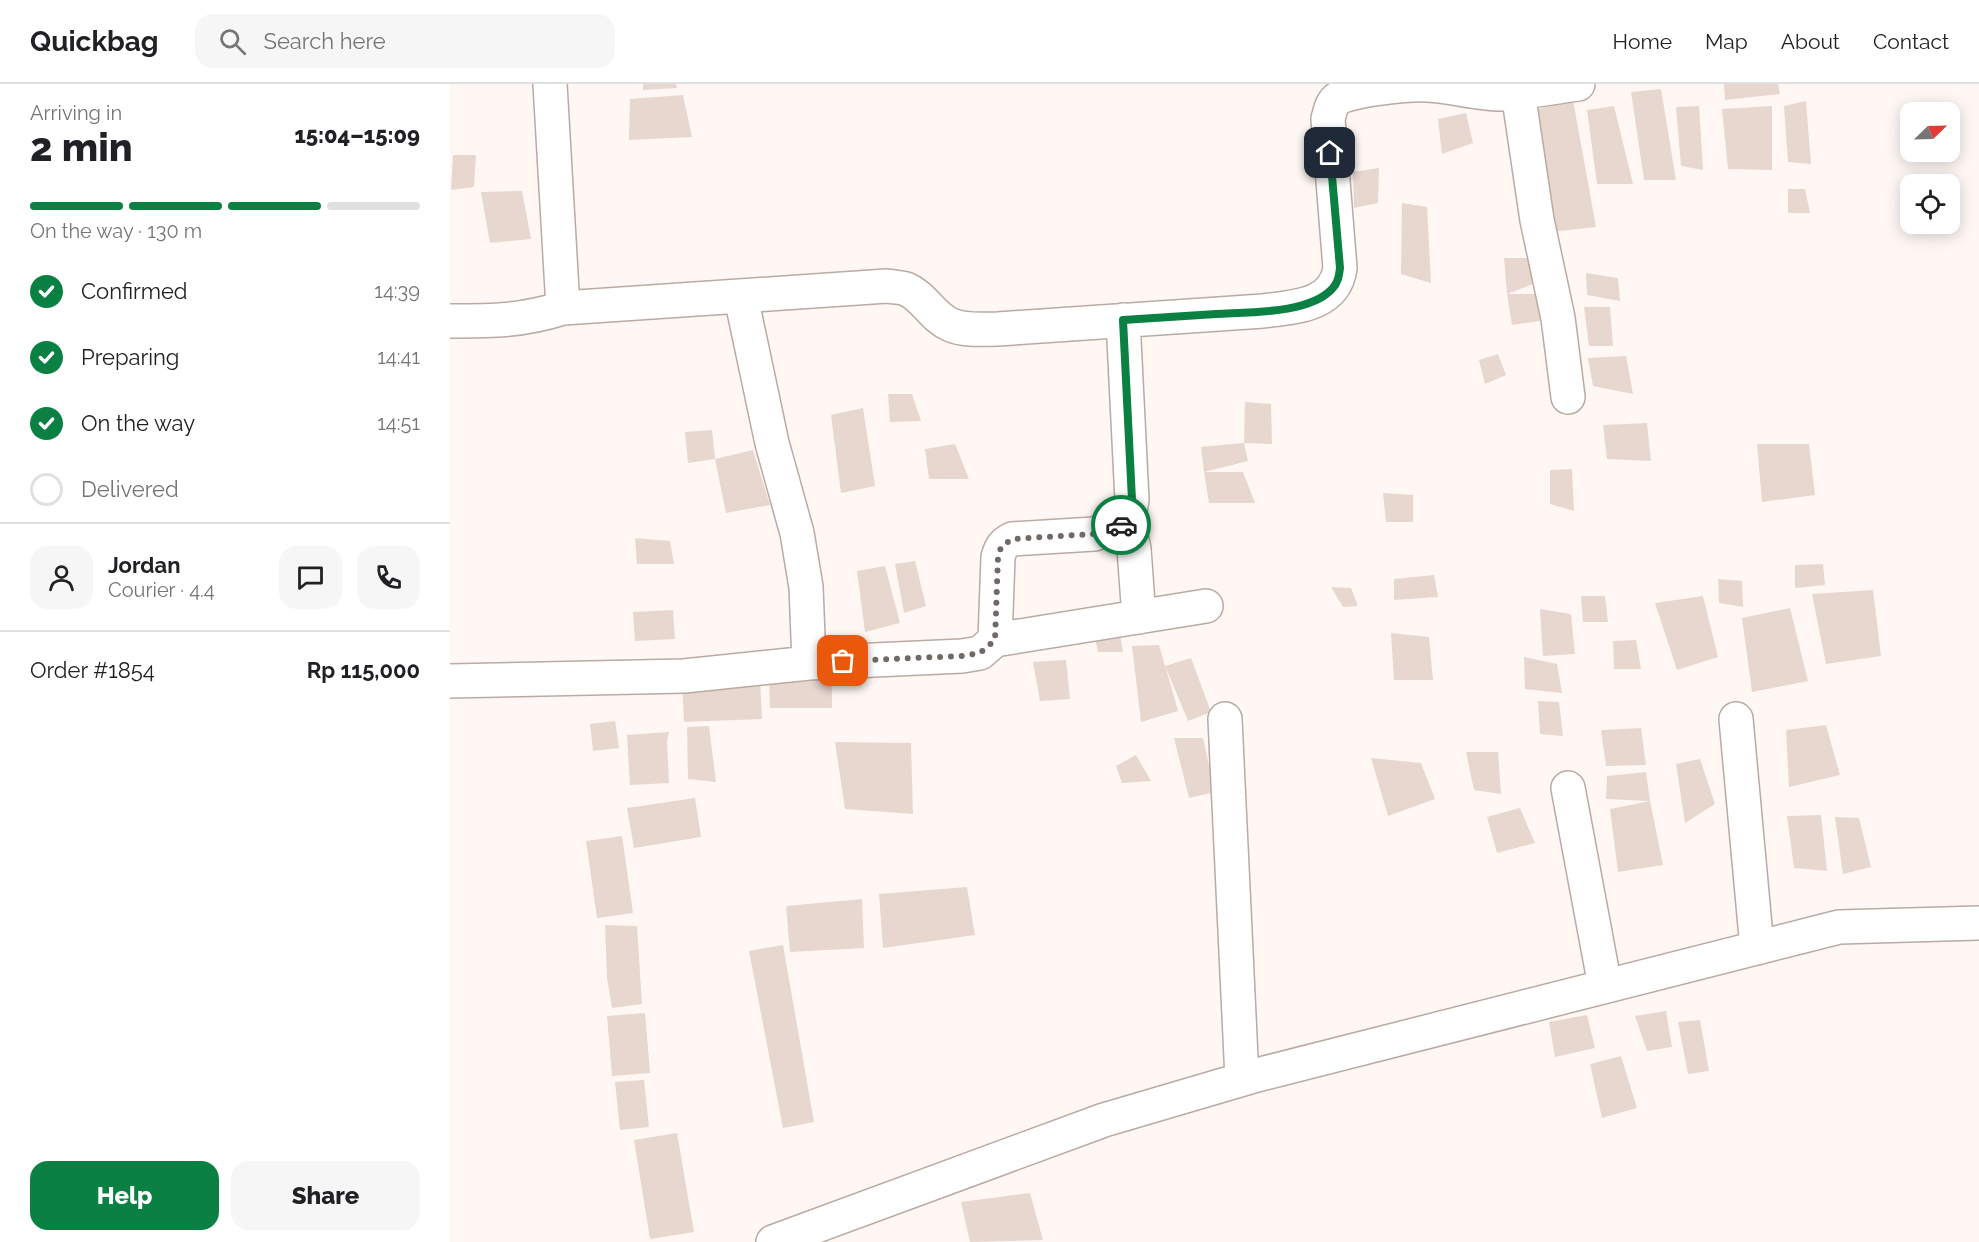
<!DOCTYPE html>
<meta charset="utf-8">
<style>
:root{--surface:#fff;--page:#f6f6f6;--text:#202124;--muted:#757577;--line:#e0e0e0;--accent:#0b8043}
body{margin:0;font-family:Raleway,sans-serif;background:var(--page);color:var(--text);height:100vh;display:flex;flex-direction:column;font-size:22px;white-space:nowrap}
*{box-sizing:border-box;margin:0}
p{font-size:20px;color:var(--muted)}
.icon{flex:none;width:33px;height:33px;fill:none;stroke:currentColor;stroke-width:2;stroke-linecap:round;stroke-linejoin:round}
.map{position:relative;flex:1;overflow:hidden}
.side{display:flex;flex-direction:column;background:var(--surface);width:450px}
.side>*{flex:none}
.needle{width:39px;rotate:67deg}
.buttons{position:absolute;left:1450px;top:18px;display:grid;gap:12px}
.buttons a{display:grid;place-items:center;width:60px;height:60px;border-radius:12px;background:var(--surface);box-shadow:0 3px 15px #0003;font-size:30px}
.pin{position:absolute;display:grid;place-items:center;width:51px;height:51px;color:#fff;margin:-26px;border-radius:12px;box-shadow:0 3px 9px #0006}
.courier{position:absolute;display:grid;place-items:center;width:60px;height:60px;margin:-30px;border:4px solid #0b8043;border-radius:50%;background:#fff;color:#222;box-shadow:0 2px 8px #0007}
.overview em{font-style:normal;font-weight:800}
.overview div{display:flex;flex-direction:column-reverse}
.overview{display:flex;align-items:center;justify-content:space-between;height:102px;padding:0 30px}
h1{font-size:39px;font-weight:800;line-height:45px}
.bar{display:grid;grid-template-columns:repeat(4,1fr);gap:9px 6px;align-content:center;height:72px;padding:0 30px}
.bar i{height:8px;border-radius:4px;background:var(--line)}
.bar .selected{background:var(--accent)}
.bar p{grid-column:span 4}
.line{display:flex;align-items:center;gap:15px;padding:0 30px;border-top:2px solid var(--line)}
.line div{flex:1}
.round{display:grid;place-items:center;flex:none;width:63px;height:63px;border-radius:18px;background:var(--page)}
ol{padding:0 30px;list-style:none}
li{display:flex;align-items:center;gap:18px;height:66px}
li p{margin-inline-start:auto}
li .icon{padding:6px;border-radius:50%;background:var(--accent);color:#fff;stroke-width:4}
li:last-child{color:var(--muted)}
li i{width:33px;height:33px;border:3px solid var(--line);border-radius:50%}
.primary-button{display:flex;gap:12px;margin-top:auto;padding:12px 30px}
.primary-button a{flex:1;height:69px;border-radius:18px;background:var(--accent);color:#fff;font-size:24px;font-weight:800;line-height:69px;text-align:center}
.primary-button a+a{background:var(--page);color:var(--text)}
header{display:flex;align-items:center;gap:36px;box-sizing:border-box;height:84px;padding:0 30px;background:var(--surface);border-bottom:2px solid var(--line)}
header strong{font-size:28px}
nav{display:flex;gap:33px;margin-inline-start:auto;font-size:21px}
.search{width:420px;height:54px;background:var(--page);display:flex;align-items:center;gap:15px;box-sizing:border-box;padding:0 21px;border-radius:18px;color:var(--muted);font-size:22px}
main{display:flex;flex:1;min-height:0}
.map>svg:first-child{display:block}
.building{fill:#e8d7cf}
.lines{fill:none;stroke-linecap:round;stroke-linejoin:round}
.minor-casing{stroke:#baaaa2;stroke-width:36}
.minor{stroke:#fff;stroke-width:33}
.done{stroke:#706966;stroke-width:6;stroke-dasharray:0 10.8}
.route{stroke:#0b8043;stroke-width:8}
</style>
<header>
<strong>Quickbag</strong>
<div class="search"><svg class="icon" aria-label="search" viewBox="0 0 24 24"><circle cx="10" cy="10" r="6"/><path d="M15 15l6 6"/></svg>Search here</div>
<nav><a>Home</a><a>Map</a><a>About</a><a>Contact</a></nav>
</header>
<main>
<section class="side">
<div class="overview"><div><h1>2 min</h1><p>Arriving in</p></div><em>15:04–15:09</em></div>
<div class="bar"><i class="selected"></i><i class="selected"></i><i class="selected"></i><i></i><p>On the way · 130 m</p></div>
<ol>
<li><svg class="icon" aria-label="check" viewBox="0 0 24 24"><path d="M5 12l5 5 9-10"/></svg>Confirmed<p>14:39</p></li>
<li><svg class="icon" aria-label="check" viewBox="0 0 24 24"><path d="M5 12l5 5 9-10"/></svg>Preparing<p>14:41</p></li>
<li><svg class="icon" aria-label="check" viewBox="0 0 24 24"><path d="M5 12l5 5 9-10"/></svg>On the way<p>14:51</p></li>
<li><i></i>Delivered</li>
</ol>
<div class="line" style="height:108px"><a class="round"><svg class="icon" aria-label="person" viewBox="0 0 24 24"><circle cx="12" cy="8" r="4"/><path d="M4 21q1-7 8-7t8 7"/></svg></a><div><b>Jordan</b><p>Courier · 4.4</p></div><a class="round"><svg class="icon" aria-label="chat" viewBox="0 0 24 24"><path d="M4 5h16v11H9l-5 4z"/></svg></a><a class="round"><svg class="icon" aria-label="phone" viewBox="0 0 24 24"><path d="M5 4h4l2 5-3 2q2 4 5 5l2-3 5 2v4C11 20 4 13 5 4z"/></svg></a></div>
<div class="line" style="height:78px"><div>Order #1854</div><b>Rp 115,000</b></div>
<div class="primary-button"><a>Help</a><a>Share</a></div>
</section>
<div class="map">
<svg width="1529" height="1158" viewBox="0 0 1529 1158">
<rect width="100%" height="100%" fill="#fef7f4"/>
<path class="building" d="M193,0h33l1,4 -34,2z
M1274,0h54l2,10 -55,6z
M1211,5l15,91h-32l-13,-88z
M233,11l9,42 -63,3 1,-41z
M1123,16l23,127 -46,5 -16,-122z
M1356,17l5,63 -23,-2 -4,-56z
M1164,22l19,78h-36l-10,-74z
M1249,22l4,64 -22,-4 -5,-59z
M1322,22v64l-44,-1 -6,-60z
M1016,29l7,30 -31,11 -4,-35z
M3,71h23l-2,32 -23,3z
M929,84l-1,35 -24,5 -1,-36z
M1338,105h17l5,24h-22z
M72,107l9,48 -41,4 -9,-51z
M952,119l25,4 4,76 -30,-9z
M1054,174h25l4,26 -26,10z
M1136,189l32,5 2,23 -33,-6z
M1057,210h32l1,27 -28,4z
M1134,223h26l3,39h-24z
M1048,270l8,21 -21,9 -6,-24z
M1176,272l7,38 -40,-8 -5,-28z
M438,310h24l9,27 -31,1z
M795,318l26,2 1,40 -28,-1z
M413,324l12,78 -34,7 -10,-78z
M1197,339l4,38 -44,-2 -4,-34z
M262,346l3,29 -27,4 -3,-31z
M794,359l4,18 -44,11h39l12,31h-46l-5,-31 -3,-25z
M505,360l14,35h-40l-4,-30z
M1307,360h52l6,51 -53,7z
M303,366l17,55 -44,8 -11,-54z
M1122,385l2,42 -24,-7v-34z
M933,409l30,2v27h-27z
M185,454l35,3 4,23h-37z
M465,477l11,45 -22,7 -9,-49z
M1373,480l2,21 -30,3v-23z
M435,482l15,57 -35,9 -8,-61z
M984,491l4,22 -44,3v-21z
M1268,495l24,2 1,26 -24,-4z
M881,503l20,1 7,18 -15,1z
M1423,506l8,66 -55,8 -14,-70z
M1131,512h24l3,26h-25z
M1253,512l15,61 -41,13 -22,-67z
M1340,524l18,73 -56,11 -10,-74z
M1090,525l31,5 4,40 -32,2z
M223,526l2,29 -40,2 -2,-29z
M669,544l4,24h-25l-4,-19z
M941,549l38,4 4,43h-39z
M1186,556l5,29h-27l-1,-28z
M709,561l6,21 26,-8 20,54 -23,9 -22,-53 12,43 -37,11 -9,-76z
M1074,573l33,7 5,29 -37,-4z
M616,576l4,39 -30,2 -7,-39z
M319,593h63v31h-62z
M310,594l2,41 -78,3 -2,-41z
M1088,617l21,1 4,34 -23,-2z
M165,637l4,27 -26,3 -3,-27z
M1376,641l14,50 -51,12 -3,-57z
M259,642l7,56 -28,-3 -1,-52z
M1191,644l5,37 -40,1 -5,-36z
M219,648l-2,9 2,42 -39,2 -3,-50z
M724,654h29l12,54 -26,6z
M385,658l76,1 2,71 -68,-5z
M1016,668h32l3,42 -27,-4z
M686,671l15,26 -29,2 -6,-17z
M921,674l50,5 14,36 -47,17z
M1250,675l15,45 -30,19 -9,-59z
M1196,688l4,29 13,64 -45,7 -8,-63 40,-8 -44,-2 1,-23z
M245,714l6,39 -67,11 -7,-40z
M1070,724l15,35 -38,10 -10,-36z
M1371,731l6,56 -33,-3 -7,-52z
M1385,733l24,1 12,49 -28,7z
M172,752l11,77 -36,5 -11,-77z
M517,803l8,48 -92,13 -4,-54z
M412,815l2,49 -74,4 -4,-46z
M155,841l32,1 5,78 -30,4 -5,-30z
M333,861l31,177 -31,6 -34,-177z
M1216,927l6,36 -25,4 -12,-35z
M195,929l5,60 -38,3 -5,-60z
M1137,931l8,33 -40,9 -6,-35z
M1250,936l9,51 -21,3 -10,-52z
M1171,972l16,52 -35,10 -12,-54z
M194,996l5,47 -29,3 -5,-48z
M227,1049l17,99 -44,7 -16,-99z
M580,1109l13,47 -73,2 -9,-40z"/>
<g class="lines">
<defs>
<path id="minor" d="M100,0l13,224
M1068,8l19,128 21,98 10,79
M291,213l31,146 25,90 9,54 3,76
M0,237c44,0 71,0 113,-13l324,-22c6,1 14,1 19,3 19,8 26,28 45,36 14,6 32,4 47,4l265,-18c31,-4 72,-5 77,-43l-12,-149c2,-7 3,-15 9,-20 12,-9 74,-15 91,-14 24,1 49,9 73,9 25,-1 52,-7 77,-10
M678,439l6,26 5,68
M545,556l211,-34
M0,597l234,-5 125,-13 153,-7 18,-3 15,-13 3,-83c3,-10 5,-13 14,-18l82,-5 34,-11 4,-23 -9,-180
M775,635l17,360
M1286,635l21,229
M1118,704l37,198
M323,1158l331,-122 153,-45 582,-148 140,-4"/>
</defs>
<use href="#minor" class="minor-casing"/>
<use href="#minor" class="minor"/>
</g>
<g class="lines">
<path class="done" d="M393,577l119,-5 18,-3 15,-13 3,-83 3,-10 11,-8 82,-5 27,-9"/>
<path class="route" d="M671,441l7,-2 4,-23 -9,-180c31,-2 62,-4 93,-6 32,-2 93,0 116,-25 6,-6 7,-13 8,-21l-10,-115"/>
</g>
</svg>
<div class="buttons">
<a><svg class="needle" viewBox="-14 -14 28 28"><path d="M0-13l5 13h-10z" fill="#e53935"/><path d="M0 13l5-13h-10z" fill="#757577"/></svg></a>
<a><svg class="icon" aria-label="locate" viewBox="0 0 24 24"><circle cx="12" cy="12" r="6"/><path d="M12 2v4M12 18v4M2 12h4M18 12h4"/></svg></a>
</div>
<div class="pin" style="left:393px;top:577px;background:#ea580c"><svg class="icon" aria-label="bag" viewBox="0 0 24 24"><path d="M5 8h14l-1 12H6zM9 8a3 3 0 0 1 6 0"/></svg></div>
<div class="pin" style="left:880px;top:69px;background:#1f2937"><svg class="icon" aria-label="home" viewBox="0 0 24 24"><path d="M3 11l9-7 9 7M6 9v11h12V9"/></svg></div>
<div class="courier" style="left:671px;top:441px"><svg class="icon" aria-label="car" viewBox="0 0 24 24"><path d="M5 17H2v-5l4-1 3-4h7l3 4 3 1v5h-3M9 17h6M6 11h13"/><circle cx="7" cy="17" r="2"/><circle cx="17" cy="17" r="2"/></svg></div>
</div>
</main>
